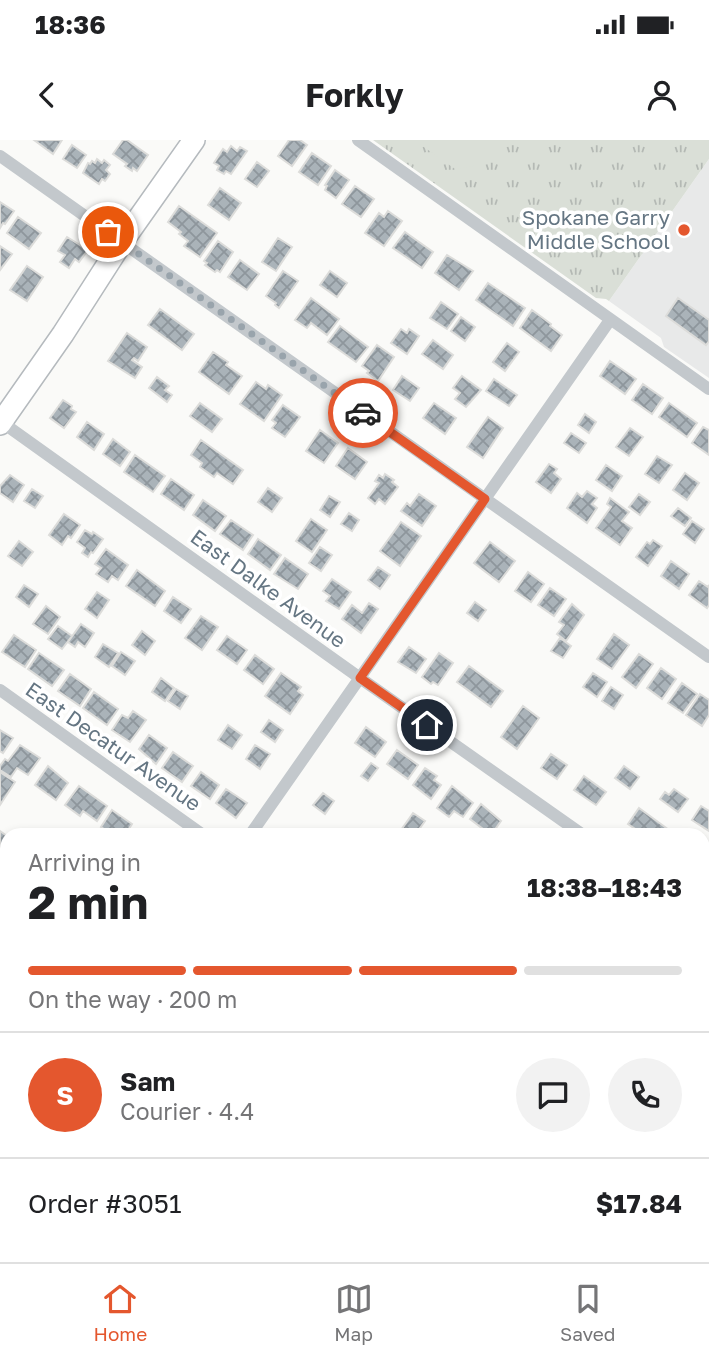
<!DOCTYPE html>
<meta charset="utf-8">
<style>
:root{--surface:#fff;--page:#f2f2f2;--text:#202124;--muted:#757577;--line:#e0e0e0;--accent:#e4572e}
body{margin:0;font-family:"Golos Text",sans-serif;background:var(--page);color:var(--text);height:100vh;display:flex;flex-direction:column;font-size:26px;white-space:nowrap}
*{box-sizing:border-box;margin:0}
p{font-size:23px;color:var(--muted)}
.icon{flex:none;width:38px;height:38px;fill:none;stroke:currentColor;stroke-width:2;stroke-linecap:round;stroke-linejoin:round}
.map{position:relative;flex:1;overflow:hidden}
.side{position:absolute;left:0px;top:688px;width:710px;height:436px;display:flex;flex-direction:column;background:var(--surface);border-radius:21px 21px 0 0;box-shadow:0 4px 10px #0003}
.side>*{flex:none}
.pin{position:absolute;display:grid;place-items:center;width:60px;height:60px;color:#fff;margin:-30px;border:4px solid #fff;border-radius:50%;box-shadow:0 2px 7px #0007}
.courier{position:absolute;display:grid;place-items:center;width:70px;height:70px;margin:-35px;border:5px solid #e4572e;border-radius:50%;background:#fff;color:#222;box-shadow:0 2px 9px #0007}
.head em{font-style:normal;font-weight:700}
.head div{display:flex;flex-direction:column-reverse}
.head{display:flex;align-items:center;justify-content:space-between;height:119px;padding:0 28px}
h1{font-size:46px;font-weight:700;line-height:52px}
.bar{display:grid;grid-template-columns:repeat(4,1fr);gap:10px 7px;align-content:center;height:84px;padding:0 28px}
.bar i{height:9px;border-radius:5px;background:var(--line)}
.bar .on{background:var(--accent)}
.bar p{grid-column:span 4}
.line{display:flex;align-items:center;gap:18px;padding:0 28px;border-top:2px solid var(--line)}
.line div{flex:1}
.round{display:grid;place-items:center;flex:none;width:74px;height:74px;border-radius:37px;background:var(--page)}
.status{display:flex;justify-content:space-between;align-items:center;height:49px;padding:0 35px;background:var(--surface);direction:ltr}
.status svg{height:19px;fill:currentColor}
header{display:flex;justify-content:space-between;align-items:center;height:91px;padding:0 28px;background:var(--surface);font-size:32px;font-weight:700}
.tabs{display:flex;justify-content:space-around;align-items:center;height:98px;border-top:2px solid var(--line);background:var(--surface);font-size:19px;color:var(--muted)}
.tabs a{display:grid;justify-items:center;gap:4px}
.tabs .on{color:var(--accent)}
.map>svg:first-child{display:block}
.built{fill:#e8e9e9}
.park{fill:url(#park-tufts)}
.pitch{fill:#dadfd7}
.building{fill:url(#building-cross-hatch);stroke:#dcdcda;stroke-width:2}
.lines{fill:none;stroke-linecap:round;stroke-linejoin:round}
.primary-casing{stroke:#b5babe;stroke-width:24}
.street{stroke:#c3c8cc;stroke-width:12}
.primary{stroke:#fff;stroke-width:21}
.done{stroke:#99a4ac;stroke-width:7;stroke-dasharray:0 12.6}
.route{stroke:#e4572e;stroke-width:9}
.poi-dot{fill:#e4572e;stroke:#fff;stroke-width:2.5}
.labels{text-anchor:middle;stroke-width:7;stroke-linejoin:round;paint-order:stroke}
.poi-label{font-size:21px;fill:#657683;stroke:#fff;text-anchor:end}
.street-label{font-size:21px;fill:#657683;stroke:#fff}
</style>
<div class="status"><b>18:36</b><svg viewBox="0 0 49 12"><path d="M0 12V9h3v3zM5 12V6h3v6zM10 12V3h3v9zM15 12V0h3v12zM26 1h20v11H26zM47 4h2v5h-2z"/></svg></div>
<header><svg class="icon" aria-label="back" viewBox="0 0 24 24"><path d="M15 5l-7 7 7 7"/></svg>Forkly<svg class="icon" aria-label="person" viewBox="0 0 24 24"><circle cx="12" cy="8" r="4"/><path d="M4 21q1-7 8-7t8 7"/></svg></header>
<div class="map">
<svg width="709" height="1122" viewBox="0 0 709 1122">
<defs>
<pattern id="park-tufts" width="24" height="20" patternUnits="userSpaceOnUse" patternTransform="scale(1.75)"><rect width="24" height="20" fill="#dadfd7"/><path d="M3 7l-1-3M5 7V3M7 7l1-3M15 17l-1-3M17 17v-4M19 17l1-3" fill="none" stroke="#b4b9b4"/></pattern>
<pattern id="building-cross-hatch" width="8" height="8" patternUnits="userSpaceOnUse" patternTransform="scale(1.75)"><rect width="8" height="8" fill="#aab3b9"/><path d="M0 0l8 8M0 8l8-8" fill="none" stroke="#8e969c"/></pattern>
</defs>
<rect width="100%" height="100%" fill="#fafaf8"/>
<path class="built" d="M709,19v219l-45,-31 -3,-9 -52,-37z
M0,846l7,5v175l-7,10z
M388,1116l8,6h-326l-7,-5z"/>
<path class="park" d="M373,0h336v19l-100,142 -3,-2 -10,-1z"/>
<path class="pitch" d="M414,0h76l-17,26 -18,3z"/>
<path class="building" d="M34,0h28l-9,14z
M123,0h4l21,15 -11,16 -4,-3 -1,3 -7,-5 2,-2 -14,-10z
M289,0h11l7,5 -15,21 -14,-10z
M72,5l14,10 -9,13 -14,-9z
M231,6l6,5 3,-4 7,4 -16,23 -5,-3 -2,3 -7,-4 2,-4 -5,-3 9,-14 4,3z
M312,13l19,13 -13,19 -19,-13z
M97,19l5,4 2,-3 6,5 -4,5 4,4 -5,7 -3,-2 -3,5 -16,-11 5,-10 2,1 2,-3 3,2z
M257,22l12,9 -12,16 -12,-8z
M335,30l14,10 -13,18 -11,-8 2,-4 -2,-1z
M355,46l19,13 -13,18 -19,-13z
M220,48l21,15 -12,17 -21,-15z
M0,62l14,9 -9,13 -2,-1 -3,5z
M179,66l38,27 -17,24 -16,-11 4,-5 -9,-7 2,-2 -13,-10z
M388,71l14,10 -18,25 -19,-13 14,-20 5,4z
M18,77l23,16 -12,16 -22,-16z
M405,92l28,20 -11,16 -29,-20z
M67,97l21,13 -9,12 -4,-3 -6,9 -9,-6 5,-7 -7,-4z
M278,98l14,9 -16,24 -14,-9z
M218,101l15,11 -13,20 -3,-2 -2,2 -10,-7 2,-2 -3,-2z
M0,106l12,8 -12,16z
M447,115l26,16 -14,19 -24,-17z
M240,120l19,14 -12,16 -19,-13z
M27,126l16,11 -16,24 -17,-11z
M283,131l15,10 -19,27 -4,-3 1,-2 -10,-7z
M330,131l17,12 -10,14 -17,-12z
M488,143l37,25 -12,18 -37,-26z
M311,158l28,21 -12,16 -16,-12 -4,5 -12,-8z
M678,158l31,22v21l-3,4 -40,-29z
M441,162l17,12 -11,15 -17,-11z
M160,169l34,25 -12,16 -34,-25z
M532,170l19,14 -1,2 12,9 -11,16 -31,-23z
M461,177l14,10 -10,14 -14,-10z
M340,186l28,21 -12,15 -28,-20z
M401,189l6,4 2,-4 10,7 -12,18 -16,-11z
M127,193l20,14 -9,14 -4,-3 -2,2 10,7 -7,11 -27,-17z
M433,200l20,15 -10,14 -21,-15z
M507,203l12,9 -14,19 -12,-9z
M377,205l17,12 -16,24 -11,-8 2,-2 -7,-5z
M213,212l15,10 -2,3 16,11 -13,18 -30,-22z
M610,221l26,18 -11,15 -25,-18z
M402,236l17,12 -9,13 -17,-11z
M462,236l19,14 -15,17 -11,-8 5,-6 -7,-5z
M157,237l12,9 -4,4 7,5 -5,7 -18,-14z
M494,239l23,16 -8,11 -23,-15z
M256,242l10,7 2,-4 14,10 -18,26 -24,-17z
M643,244l20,14 -11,16 -20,-14z
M63,260l9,6 -1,3 5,3 -12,16 -14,-10z
M200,263l22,16 -10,13 -22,-16z
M434,263l22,15 -11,16 -22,-16z
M669,263l28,20 -10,14 -28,-20z
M283,265l17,12 -15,20 -13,-9 4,-5 -4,-3z
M585,274l11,8 -7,11 -11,-8z
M488,277l15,11 -20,30 -16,-11z
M87,282l17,12 -10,16 -17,-13z
M703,287l6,3v25l-17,-12z
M630,288l13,9 -14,19 -13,-9z
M320,290l18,13 -14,20 -18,-12z
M571,293l15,10 -7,10 -15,-10z
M113,299l17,13 -10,14 -17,-12z
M201,300l42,30 -10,14 -16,-11 -3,4 -14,-10 2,-4 -11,-8z
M348,308l19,14 -12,17 -19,-13z
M135,315l30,21 -12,16 -29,-20z
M657,316l15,9 -13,18 -14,-9z
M549,324l8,5 -3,4 7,6 -10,14 -15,-11z
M606,325l16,11 -10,15 -16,-11z
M685,333l14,10 -12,17 -14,-10z
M385,334l9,6 -2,2 6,5 -13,17 -6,-5 -4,5 -7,-6 11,-15 -4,-2 4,-6 4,3z
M10,335l14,10 -11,17 -13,-9v-7z
M171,339l23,16 -10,15 -23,-16z
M268,348l14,10 -10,14 -14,-10z
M32,349l11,7 -8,12 -11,-7z
M587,351l10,7 -5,6 5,4 -10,15 -20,-15 10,-15 5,4z
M419,354l17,12 -14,20 -21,-15 6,-8 3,3z
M639,354l11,8 -10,13 -11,-8z
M329,356l11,6 -10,15 -10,-7z
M610,358l19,14 -7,9 10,7 -12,17 -24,-17 15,-21 -4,-3z
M203,360l23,16 -11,15 -22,-16z
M678,368l13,10 -6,8 -14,-10z
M349,373l10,7 -7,11 -11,-7z
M64,374l16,11 -9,13 -3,-2 -6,9 -13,-10z
M311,379l16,11 -15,22 -16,-11z
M231,380l22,15 -10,15 -23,-16z
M692,381l12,8 -9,14 -12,-9z
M401,382l20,14 -21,30 -20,-15z
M85,390l7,4 1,-2 10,7 -10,14 -2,-1 -3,5 -6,-4 3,-5 -8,-6z
M258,399l23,16 -11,15 -22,-16z
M653,400l9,6 -14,20 -12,-9 11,-15 3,2z
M19,401l14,11 -11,14 -14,-10z
M490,402l25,19 -16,21 -25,-19z
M320,407l12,8 -11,16 -12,-8z
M106,409l22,16 -10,15 -6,-4 -4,6 -12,-8 5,-6 -6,-4z
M285,418l23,16 -10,15 -24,-15z
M671,421l18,13 -10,15 -18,-13z
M378,427l12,8 -10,14 -12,-9z
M137,430l28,21 -10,15 -29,-20z
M528,432l16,12 -13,18 -16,-11z
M332,439l19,13 -12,17 -13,-8 4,-5 -7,-5z
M699,441l9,6 1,-2v20l-2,3 -18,-13z
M24,445l14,9 -9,13 -13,-10z
M550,448l16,11 -12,17 -16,-11z
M97,452l12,8 -12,18 -12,-9z
M173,457l18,12 -10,14 -17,-12z
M475,462l11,8 -8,11 -11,-8z
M369,463l9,6 -17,24 -19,-14 10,-14 10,8z
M572,464l12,11 -18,26 -9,-7 7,-9 -5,-3z
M46,466l14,11 -12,17 -15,-10z
M201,476l17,11 -16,23 -17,-12z
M81,484l13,9 -9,14 -7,-5 -3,5 -7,-5z
M58,486l14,10 -10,13 -14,-10z
M142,491l13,10 -10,14 -13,-10z
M614,494l15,11 -17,24 -15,-10z
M14,495l22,15 -11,17 -23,-15z
M227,496l20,14 -10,14 -20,-14z
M560,498l11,8 -8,12 -12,-7z
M103,504l15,9 -9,14 -14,-10z
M409,507l17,12 -10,14 -18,-11z
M121,512l14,9 -10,14 -13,-9z
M39,513l25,17 -12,16 -24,-17z
M439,513l14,10 -15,22 -5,-3 -2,2 -9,-7z
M639,514l14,10 -17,24 -14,-11z
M255,515l19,14 -11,15 -19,-14z
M469,526l34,25 -12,16 -34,-25z
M661,528l15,11 -14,20 -15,-11z
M281,533l20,14 -3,4 5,4 -13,19 -25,-18z
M593,533l14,9 -10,15 -14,-10z
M70,534l21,15 -11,17 -22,-15z
M161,538l13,10 -9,13 -13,-9z
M682,543l15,11 -14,19 -15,-10z
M611,547l12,8 -9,14 -12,-8z
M176,549l12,7 -8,13 -12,-8z
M94,552l24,17 -11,16 -24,-17z
M700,554l9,6v15l-7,11 -16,-11z
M523,566l16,12 -22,31 -16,-12z
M133,571l13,9 -16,22 -18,-12 10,-15 6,3z
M269,580l14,10 -8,12 -14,-10z
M228,585l14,10 -10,14 -14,-9z
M366,587l20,15 -11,15 -20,-14z
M0,590l13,8 -10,15 -3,-2z
M149,595l18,13 -11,16 -17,-15z
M20,605l20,13 -12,17 -11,-7 -6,9 -11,-7v-4l5,-7 3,2z
M255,605l15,9 -10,15 -14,-10z
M397,610l21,15 -10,14 -21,-15z
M173,612l20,14 -11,16 -20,-14z
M551,614l16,11 -10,14 -16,-11z
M371,623l7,5 -10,13 -7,-5z
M48,626l20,17 -12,17 -21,-15z
M624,626l15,11 -9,12 -15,-11z
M425,628l12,8 -3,4 7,5 -10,14 -18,-14z
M0,632l15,10 -15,23z
M201,632l18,13 -9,14 -19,-13z
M584,636l22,16 -10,13 -22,-15z
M79,646l28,20 -10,15 -14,-10 -3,5 -15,-11z
M452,646l21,17 -10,14 -9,-6 -5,6 -12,-9z
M226,649l21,14 -11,15 -20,-15z
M674,649l14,10 -10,13 -18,-13 5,-7 4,3z
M323,653l11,8 -9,13 -12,-9z
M481,664l20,17 -10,14 -21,-16z
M701,666l8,5v20l-17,-11z
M639,668l30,22 -3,5h-22l-16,-11z
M112,670l20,14 -7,11h-12l-12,-8z
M413,673l12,8 -10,14h-14l-2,-2z
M0,691l7,5v42l-7,-5z
M704,708l5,4v21l-3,-2 -2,4z
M704,870l5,3v28l-5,-3z
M7,911v42l-7,-4v-27z
M709,1015v33l-5,7v-33z
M704,1079l5,3v22l-1,2 -4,-3z
M236,1116h36l-4,6h-36z
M533,1116h20l8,6h-32z
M653,1116h47l-5,6 -6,-4 -3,4h-32l-3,-2z"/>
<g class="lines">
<defs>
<path id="primary" d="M0,284l63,-90 59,-92 72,-102
M0,810l7,5
M0,833l7,5
M399,1116l7,6
M428,1116l7,6"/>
</defs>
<use href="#primary" class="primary-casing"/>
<path class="street" d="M358,0l351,249
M0,16l709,501
M0,281l360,257 223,157
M0,550l203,145
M250,695l360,-515
M704,790l5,-8
M0,1057l7,-9
M0,1085l7,5
M46,1116l8,6
M478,1122l4,-6"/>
<use href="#primary" class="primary"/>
</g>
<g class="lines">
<path class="done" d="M108,92l255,181"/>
<path class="route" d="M363,273l122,86 -125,179 67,47"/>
</g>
<circle class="poi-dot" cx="684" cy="90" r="7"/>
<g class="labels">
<g class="poi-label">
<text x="670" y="85">Spokane Garry<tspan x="670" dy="24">Middle School</tspan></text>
</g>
<g class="street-label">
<text transform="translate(268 449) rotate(36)" y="7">East Dalke Avenue</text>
<text transform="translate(113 607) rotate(35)" y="7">East Decatur Avenue</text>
</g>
</g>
</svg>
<div class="pin" style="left:108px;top:92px;background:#ea580c"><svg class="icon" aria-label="bag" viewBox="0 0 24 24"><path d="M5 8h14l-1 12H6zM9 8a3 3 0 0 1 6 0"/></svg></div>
<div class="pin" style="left:427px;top:585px;background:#1f2937"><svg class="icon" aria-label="home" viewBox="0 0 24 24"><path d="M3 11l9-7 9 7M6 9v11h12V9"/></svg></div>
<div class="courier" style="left:363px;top:273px"><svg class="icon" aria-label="car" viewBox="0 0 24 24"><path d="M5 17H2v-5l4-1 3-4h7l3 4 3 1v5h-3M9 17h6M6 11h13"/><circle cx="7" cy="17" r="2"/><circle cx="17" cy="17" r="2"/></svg></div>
<section class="side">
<div class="head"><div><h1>2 min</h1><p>Arriving in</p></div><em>18:38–18:43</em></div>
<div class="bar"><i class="on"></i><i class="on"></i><i class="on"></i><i></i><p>On the way · 200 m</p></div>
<div class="line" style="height:126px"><b class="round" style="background:var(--accent);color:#fff">S</b><div><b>Sam</b><p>Courier · 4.4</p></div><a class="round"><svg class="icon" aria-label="chat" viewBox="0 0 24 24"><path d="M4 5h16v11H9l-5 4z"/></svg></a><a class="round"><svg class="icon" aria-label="phone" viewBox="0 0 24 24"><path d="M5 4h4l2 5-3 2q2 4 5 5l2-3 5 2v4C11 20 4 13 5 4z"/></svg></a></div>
<div class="line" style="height:91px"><div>Order #3051</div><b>$17.84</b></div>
</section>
</div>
<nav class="tabs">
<a class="on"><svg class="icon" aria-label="home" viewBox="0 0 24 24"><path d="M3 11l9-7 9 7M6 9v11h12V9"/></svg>Home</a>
<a><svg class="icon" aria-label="map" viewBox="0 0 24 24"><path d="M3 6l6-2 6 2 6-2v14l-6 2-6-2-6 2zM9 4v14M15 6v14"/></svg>Map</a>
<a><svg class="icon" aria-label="saved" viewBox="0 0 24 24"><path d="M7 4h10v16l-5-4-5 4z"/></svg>Saved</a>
</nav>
